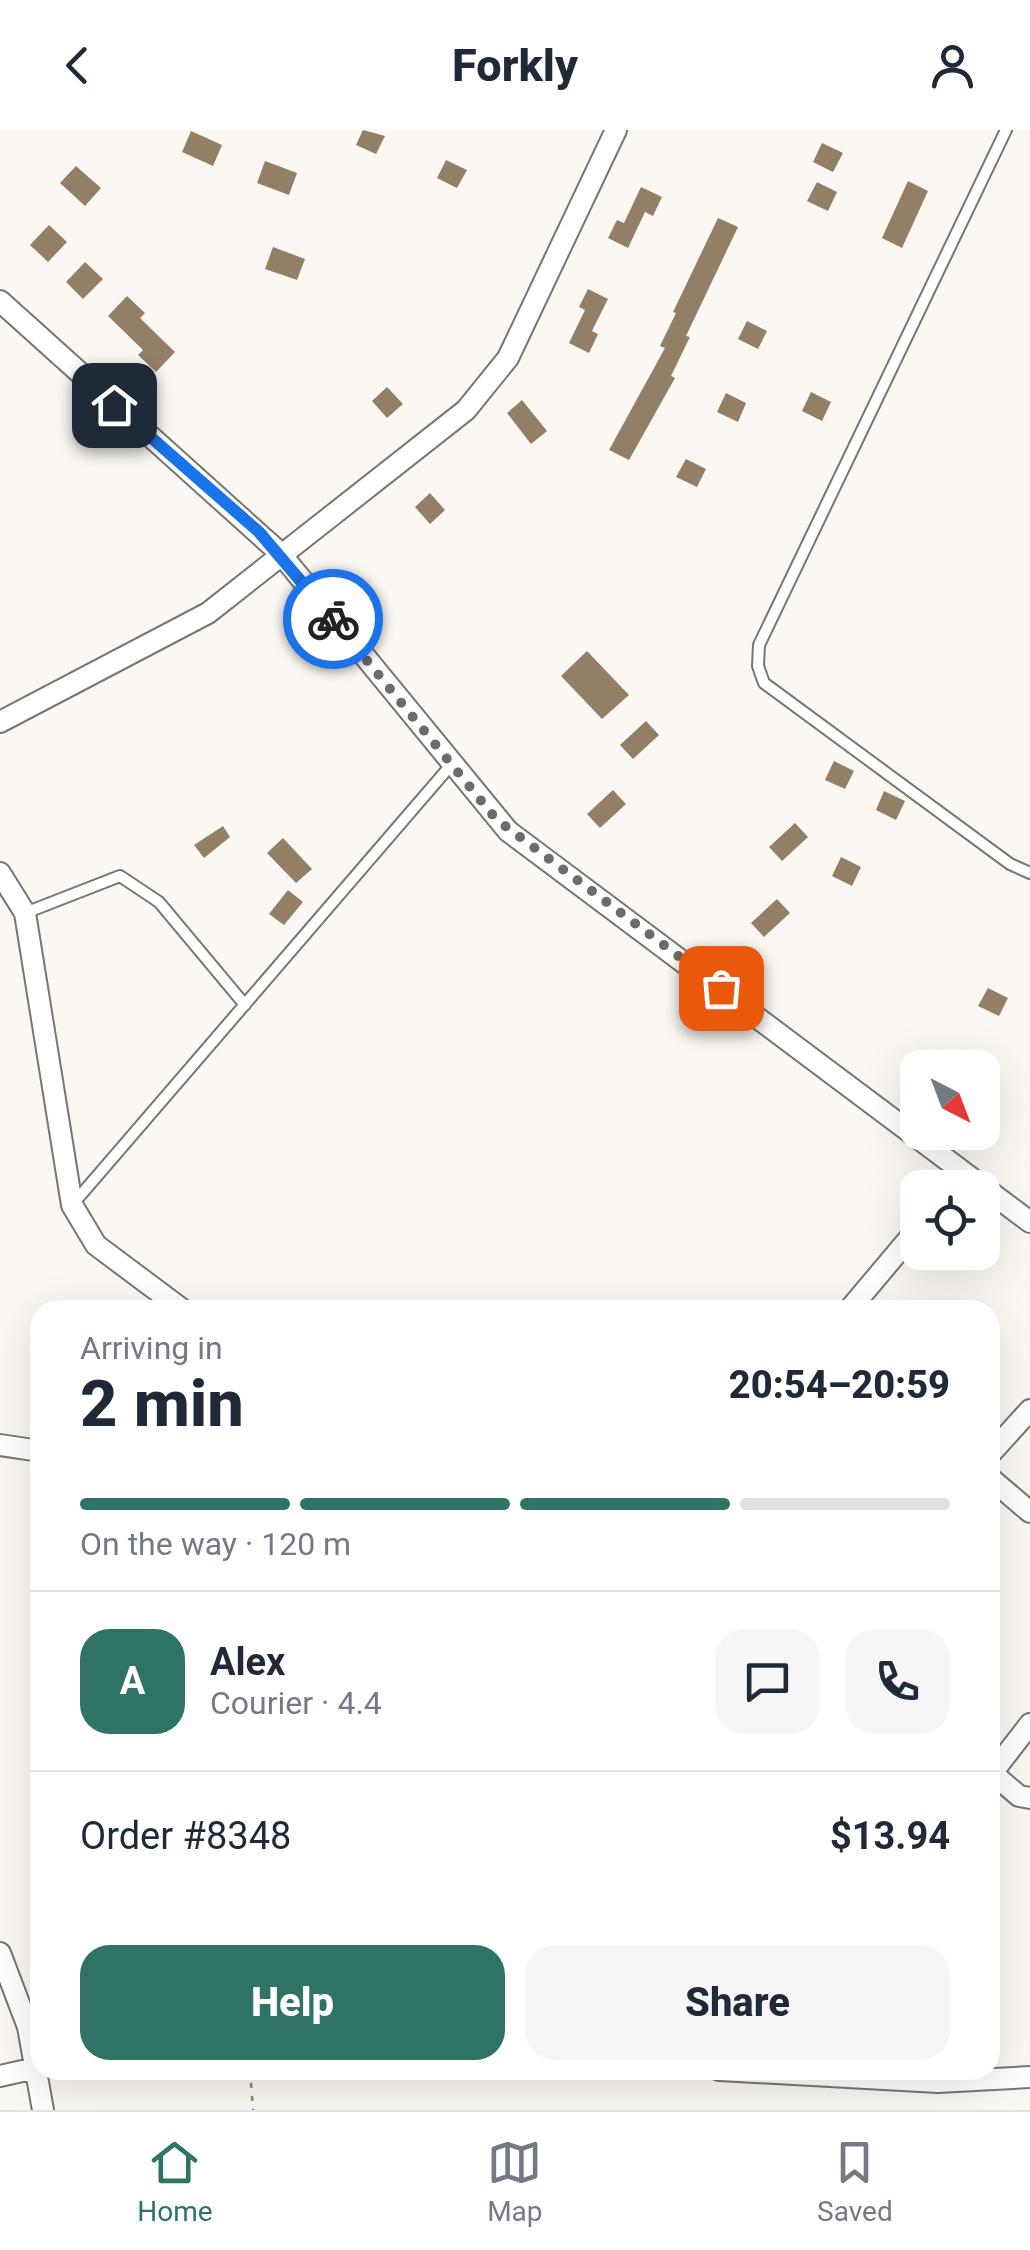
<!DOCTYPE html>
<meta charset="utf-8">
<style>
:root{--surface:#fff;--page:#f6f6f7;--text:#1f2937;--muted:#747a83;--line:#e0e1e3;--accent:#2e7366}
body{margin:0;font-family:Roboto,sans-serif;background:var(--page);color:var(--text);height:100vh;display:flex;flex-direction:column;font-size:38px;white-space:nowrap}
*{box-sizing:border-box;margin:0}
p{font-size:32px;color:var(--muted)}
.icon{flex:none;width:55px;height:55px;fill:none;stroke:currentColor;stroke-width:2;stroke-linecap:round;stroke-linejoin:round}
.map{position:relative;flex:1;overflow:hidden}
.side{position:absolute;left:30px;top:1170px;width:970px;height:780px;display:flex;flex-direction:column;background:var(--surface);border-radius:30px;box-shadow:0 10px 40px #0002}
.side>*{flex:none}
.needle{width:65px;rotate:138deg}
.tools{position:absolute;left:900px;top:920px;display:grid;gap:20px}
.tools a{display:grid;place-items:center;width:100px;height:100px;border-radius:20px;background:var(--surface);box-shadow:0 10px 40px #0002;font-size:50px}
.pin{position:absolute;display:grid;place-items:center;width:85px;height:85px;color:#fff;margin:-42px;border-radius:20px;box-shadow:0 5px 15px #0006}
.courier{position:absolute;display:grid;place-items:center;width:100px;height:100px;margin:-50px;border:8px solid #1a73e8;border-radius:50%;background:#fff;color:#222;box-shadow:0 2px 12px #0007}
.overview em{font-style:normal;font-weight:800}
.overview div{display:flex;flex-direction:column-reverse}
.overview{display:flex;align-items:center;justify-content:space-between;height:170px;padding:0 50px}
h1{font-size:65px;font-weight:800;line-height:75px}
.bar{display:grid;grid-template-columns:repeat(4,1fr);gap:15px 10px;align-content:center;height:120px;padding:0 50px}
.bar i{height:12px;border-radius:8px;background:var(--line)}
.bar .selected{background:var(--accent)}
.bar p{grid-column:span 4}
.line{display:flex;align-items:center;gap:25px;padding:0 50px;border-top:2px solid var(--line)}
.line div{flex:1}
.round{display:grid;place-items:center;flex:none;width:105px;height:105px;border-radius:30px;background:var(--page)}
.cta{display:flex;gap:20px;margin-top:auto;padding:20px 50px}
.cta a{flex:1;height:115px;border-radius:30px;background:var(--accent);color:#fff;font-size:40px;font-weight:800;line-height:115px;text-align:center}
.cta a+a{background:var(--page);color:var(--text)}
header{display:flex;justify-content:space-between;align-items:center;height:130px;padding:0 50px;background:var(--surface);font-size:45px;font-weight:800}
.dock{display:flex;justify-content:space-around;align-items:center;height:140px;border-top:2px solid var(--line);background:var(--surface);font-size:28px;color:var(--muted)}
.dock a{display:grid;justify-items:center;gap:5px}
.dock .selected{color:var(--accent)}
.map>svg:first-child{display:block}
.building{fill:#937f66}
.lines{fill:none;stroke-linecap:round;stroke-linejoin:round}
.lane-casing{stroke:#787672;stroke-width:14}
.street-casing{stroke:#787672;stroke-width:24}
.path{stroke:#888684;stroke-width:2.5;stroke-dasharray:5 8;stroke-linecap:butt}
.lane{stroke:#fff;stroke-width:10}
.street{stroke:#fff;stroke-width:20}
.done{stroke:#6e6c6a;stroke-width:10;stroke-dasharray:0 18}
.route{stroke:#1a73e8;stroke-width:12}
</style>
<header><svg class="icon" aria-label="back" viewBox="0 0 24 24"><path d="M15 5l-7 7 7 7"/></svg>Forkly<svg class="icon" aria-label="person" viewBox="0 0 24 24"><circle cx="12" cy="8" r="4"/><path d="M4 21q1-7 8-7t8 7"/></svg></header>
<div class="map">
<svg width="1030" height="1980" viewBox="0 0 1030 1980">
<rect width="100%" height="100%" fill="#fbf8f4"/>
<path class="building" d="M363,0l22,6 -9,18 -20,-9z
M191,1l31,14 -9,21 -31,-14z
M822,13l21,10 -10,19 -20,-10z
M446,30l21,10 -10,18 -20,-10z
M265,31l32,12 -8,22 -32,-12z
M76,36l25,22 -16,18 -25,-23z
M908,51l20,10 -26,57 -20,-10z
M817,52l20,10 -9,19 -21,-10z
M641,57l21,10 -9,19 -8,-4 -17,36 -20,-10 9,-18 7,3z
M718,88l20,9 -52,109 4,1 -19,39 4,2 -46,82 -20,-10 56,-102 -5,-2 16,-33 -3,-1z
M49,95l18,17 -19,20 -18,-17z
M273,117l32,12 -8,21 -32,-11z
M85,132l18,17 -20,20 -17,-17z
M588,159l20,10 -16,32 6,3 -9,19 -20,-10 16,-33 -6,-3z
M127,166l18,17 -5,5 35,34 -19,20 -18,-17 5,-5 -35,-34z
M747,191l20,10 -9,18 -20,-10z
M387,257l16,17 -16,14 -15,-17z
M811,262l20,10 -9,19 -20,-10z
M726,263l20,10 -8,19 -21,-10z
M522,270l25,31 -16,13 -24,-31z
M686,329l20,10 -9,18 -21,-10z
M430,363l15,17 -15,14 -15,-17z
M587,521l42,44 -27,24 -41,-43z
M646,591l13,14 -26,24 -13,-14z
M834,631l20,10 -9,18 -20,-9z
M613,660l13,14 -26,24 -13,-14z
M884,661l21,10 -9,19 -20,-10z
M795,693l13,14 -26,24 -13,-14z
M223,696l7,11 -26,21 -10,-13z
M283,708l29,31 -16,14 -29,-30z
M841,727l20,10 -9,19 -20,-10z
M288,760l15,12 -19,23 -15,-11z
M777,769l13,14 -26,24 -13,-14z
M988,858l20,10 -9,18 -21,-10z"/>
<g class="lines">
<defs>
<path id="lane" d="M1006,0l-247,515 -1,21 6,17 246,181 20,9
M25,783l95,-37 39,26 86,103
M73,1074l378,-439"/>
<path id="street" d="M0,171l280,252 228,278 522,391
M0,592l208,-109 258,-203 42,-52 108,-228
M0,743l25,40 47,292 24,40 87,65
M849,1180l69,-82
M0,1315l40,6
M990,1324l40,-44
M990,1348l40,34
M1030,1594l-38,49 27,23 11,2
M0,1823l28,74 15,83
M719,1940l219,12 92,-5
M0,1946l40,-9"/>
</defs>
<use href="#lane" class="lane-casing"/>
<use href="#street" class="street-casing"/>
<path class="path" d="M250,1940l3,40"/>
<use href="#lane" class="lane"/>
<use href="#street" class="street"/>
</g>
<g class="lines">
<path class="done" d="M333,489l163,200 225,169"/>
<path class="route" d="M114,275l145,127 74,87"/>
</g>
</svg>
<div class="tools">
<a><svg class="needle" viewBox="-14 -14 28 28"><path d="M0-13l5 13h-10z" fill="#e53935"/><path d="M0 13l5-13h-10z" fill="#747a83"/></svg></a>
<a><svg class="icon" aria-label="locate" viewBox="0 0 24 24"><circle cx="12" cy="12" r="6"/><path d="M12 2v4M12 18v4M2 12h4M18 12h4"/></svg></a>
</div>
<div class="pin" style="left:721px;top:858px;background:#ea580c"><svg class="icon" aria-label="bag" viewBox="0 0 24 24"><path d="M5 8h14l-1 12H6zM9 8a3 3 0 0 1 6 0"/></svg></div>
<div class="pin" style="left:114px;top:275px;background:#1f2937"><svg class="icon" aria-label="home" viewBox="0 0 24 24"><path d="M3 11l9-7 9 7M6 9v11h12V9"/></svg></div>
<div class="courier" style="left:333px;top:489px"><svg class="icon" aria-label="bike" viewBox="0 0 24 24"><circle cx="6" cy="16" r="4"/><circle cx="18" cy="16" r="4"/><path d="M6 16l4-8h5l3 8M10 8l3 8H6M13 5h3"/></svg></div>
<section class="side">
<div class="overview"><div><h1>2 min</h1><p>Arriving in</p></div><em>20:54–20:59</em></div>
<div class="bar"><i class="selected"></i><i class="selected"></i><i class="selected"></i><i></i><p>On the way · 120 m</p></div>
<div class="line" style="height:180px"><b class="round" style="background:var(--accent);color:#fff">A</b><div><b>Alex</b><p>Courier · 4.4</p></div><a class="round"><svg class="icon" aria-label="chat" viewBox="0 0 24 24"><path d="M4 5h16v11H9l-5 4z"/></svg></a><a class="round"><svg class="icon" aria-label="phone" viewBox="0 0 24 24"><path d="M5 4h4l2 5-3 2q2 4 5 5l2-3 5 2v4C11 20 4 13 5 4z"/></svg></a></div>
<div class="line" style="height:130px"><div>Order #8348</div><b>$13.94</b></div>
<div class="cta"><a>Help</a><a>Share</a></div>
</section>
</div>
<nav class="dock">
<a class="selected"><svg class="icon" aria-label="home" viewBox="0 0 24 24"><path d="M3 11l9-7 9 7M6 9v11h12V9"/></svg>Home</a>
<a><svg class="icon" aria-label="map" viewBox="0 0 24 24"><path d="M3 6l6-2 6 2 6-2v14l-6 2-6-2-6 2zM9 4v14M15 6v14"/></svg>Map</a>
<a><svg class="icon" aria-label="saved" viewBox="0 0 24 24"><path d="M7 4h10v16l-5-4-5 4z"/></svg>Saved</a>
</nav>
